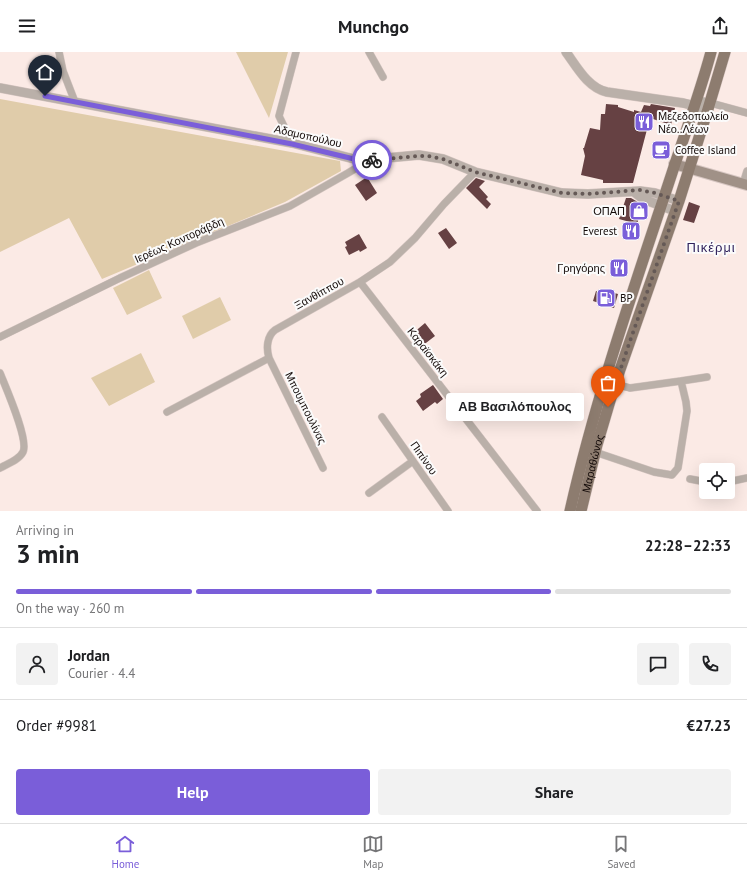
<!DOCTYPE html>
<meta charset="utf-8">
<style>
:root{--surface:#fff;--page:#f2f2f2;--text:#202124;--muted:#757577;--line:#e0e0e0;--accent:#7a5ed9}
body{margin:0;font-family:"PT Sans",sans-serif;background:var(--page);color:var(--text);height:100vh;display:flex;flex-direction:column;font-size:15px;white-space:nowrap}
*{box-sizing:border-box;margin:0}
p{font-size:13px;color:var(--muted)}
.icon{flex:none;width:22px;height:22px;fill:none;stroke:currentColor;stroke-width:2;stroke-linecap:round;stroke-linejoin:round}
.map{position:relative;height:459px;overflow:hidden}
.details{display:flex;flex-direction:column;background:var(--surface);flex:1}
.details>*{flex:none}
.tools{position:absolute;left:699px;top:411px;display:grid;gap:8px}
.tools a{display:grid;place-items:center;width:36px;height:36px;border-radius:4px;background:var(--surface);box-shadow:0 4px 16px #0002;font-size:20px}
.pin{position:absolute;display:grid;place-items:center;width:34px;height:34px;color:#fff;margin:-41px -17px;border-radius:50% 50% 50% 0;rotate:-45deg;box-shadow:0 0 4px #0007}
.pin .icon{rotate:45deg}
.courier{position:absolute;display:grid;place-items:center;width:40px;height:40px;margin:-20px;border:3px solid #7a5ed9;border-radius:50%;background:#fff;color:#222;box-shadow:0 1px 5px #0007}
.bubble{position:absolute;height:28px;border-radius:4px;background:var(--surface);box-shadow:0 4px 16px #0002;font-size:13px;font-weight:700;line-height:28px;text-align:center}
.summary em{font-style:normal;font-weight:700}
.summary div{display:flex;flex-direction:column-reverse}
.summary{display:flex;align-items:center;justify-content:space-between;height:68px;padding:0 16px}
h1{font-size:26px;font-weight:700;line-height:30px}
.bar{display:grid;grid-template-columns:repeat(4,1fr);gap:6px 4px;align-content:center;height:48px;padding:0 16px}
.bar i{height:5px;border-radius:3px;background:var(--line)}
.bar .selected{background:var(--accent)}
.bar p{grid-column:span 4}
.line{display:flex;align-items:center;gap:10px;padding:0 16px;border-top:1px solid var(--line)}
.line div{flex:1}
.round{display:grid;place-items:center;flex:none;width:42px;height:42px;border-radius:4px;background:var(--page)}
.button{display:flex;gap:8px;margin-top:auto;padding:8px 16px}
.button a{flex:1;height:46px;border-radius:4px;background:var(--accent);color:#fff;font-size:16px;font-weight:700;line-height:46px;text-align:center}
.button a+a{background:var(--page);color:var(--text)}
header{display:flex;justify-content:space-between;align-items:center;height:52px;padding:0 16px;background:var(--surface);font-size:18px;font-weight:700}
.dock{display:flex;justify-content:space-around;align-items:center;height:56px;border-top:1px solid var(--line);background:var(--surface);font-size:11px;color:var(--muted)}
.dock a{display:grid;justify-items:center;gap:2px}
.dock .selected{color:var(--accent)}
.map>svg:first-child{display:block}
.green{fill:#e0ccaa}
.building{fill:#664143}
.lines{fill:none;stroke-linecap:round;stroke-linejoin:round}
.minor-casing{stroke:#d6c6c2;stroke-width:8}
.tertiary-casing{stroke:#d6c6c2;stroke-width:10}
.secondary-casing{stroke:#d6c6c2;stroke-width:12}
.primary-casing{stroke:#d6c6c2;stroke-width:12}
.minor{stroke:#bab0a9;stroke-width:7}
.tertiary{stroke:#bab0a9;stroke-width:9}
.secondary{stroke:#a09187;stroke-width:10}
.primary{stroke:#8d7c6f;stroke-width:11}
.done{stroke:#655956;stroke-width:4;stroke-dasharray:0 7.2}
.route{stroke:#7a5ed9;stroke-width:5}
.labels{text-anchor:middle;stroke-width:4;stroke-linejoin:round;paint-order:stroke}
.poi-label{font-size:11px;fill:#140b09;stroke:#fbfbfb;text-anchor:start}
.street-label{font-size:11px;fill:#140b09;stroke:#fbfbfb}
.quarter-label{font-size:13px;letter-spacing:1px;fill:#2f215b;stroke:#fbfbfb}
</style>
<header><svg class="icon" aria-label="menu" viewBox="0 0 24 24"><path d="M4 6h16M4 12h16M4 18h16"/></svg>Munchgo<svg class="icon" aria-label="share" viewBox="0 0 24 24"><path d="M12 15V3M7 8l5-5 5 5M5 13v7h14v-7"/></svg></header>
<div class="map">
<svg width="747" height="459" viewBox="0 0 747 459">
<rect width="100%" height="100%" fill="#fbeae5"/>
<path class="green" d="M236,0h52l-19,66z
M0,47l340,62 1,10 -56,31 -183,77 -33,-61 -69,34z
M149,218l13,28 -35,17 -14,-27z
M220,245l11,23 -38,19 -11,-23z
M141,301l14,29 -46,24 -18,-28z"/>
<path class="building" d="M606,52l12,1v2l16,5v-2l7,2 3,-7 6,1 1,-2 24,4 -4,17 -21,-7 -17,65h-30v-3l-22,-5 4,-19 -2,-8h1l6,-20 10,2 1,-16h4z
M367,125l10,16 -11,8 -11,-16z
M476,126l9,3 -6,6 9,10 -2,2 5,5 -4,5 -21,-21z
M626,146h5l12,7 -6,19 -18,-5z
M689,150l11,4 -6,17 -11,-3z
M446,176l11,15 -8,6 -11,-16z
M359,182l8,14 -7,4 -1,-2 -10,5 -4,-8 2,-1 -2,-4z
M599,237l19,5 -4,14 -21,-7 3,-10 2,1z
M425,271l10,13 -13,10 -9,-9 1,-1 -2,-2z
M433,333l10,14 -6,5 -2,-2 -12,9 -7,-10 5,-4 -1,-3z"/>
<g class="lines">
<defs>
<path id="minor" d="M59,0l4,19 12,31
M369,0l14,25
M696,47l51,14
M292,91l-13,-27 17,-64
M743,132l4,-13
M360,230l177,229
M0,285l120,-59 76,-35 94,-37 58,-33 10,-6 7,-7
M0,321c6,15 29,67 23,79 -4,8 -16,12 -23,16
M681,329l26,-4
M167,360l102,-54
M382,365l66,94
M595,400l59,20 18,3 6,-7 9,-57 -1,-9 -5,-21 -51,7 -15,-4
M323,416l-54,-110c-3,-10 -2,-22 6,-28l85,-48 30,-20 25,-24 29,-34 31,-32
M690,427l16,3
M728,430l19,-4
M369,441l44,-32"/>
<path id="tertiary" d="M566,0c11,15 22,36 41,40l76,11 25,6
M0,36l292,55 62,16 11,1 54,-5 24,4 32,13 87,21 26,1 52,-3 15,2 24,8
M634,140l9,7 32,12"/>
<path id="secondary" d="M674,112l73,21"/>
<g id="primary">
<path d="M570,459c26,-115 65,-226 102,-338 13,-40 28,-80 39,-121"/>
<path id="s1" d="M581,459l16,-66 18,-61 64,-183 29,-92 17,-57"/>
</g>
</defs>
<use href="#minor" class="minor-casing"/>
<use href="#tertiary" class="tertiary-casing"/>
<use href="#secondary" class="secondary-casing"/>
<use href="#primary" class="primary-casing"/>
<use href="#minor" class="minor"/>
<use href="#tertiary" class="tertiary"/>
<use href="#secondary" class="secondary"/>
<use href="#primary" class="primary"/>
</g>
<g class="lines">
<path class="done" d="M372,108l47,-4h9l15,3 32,13 87,21 26,1 52,-4 15,3 24,8 -50,143 -21,63"/>
<path class="route" d="M45,44l247,48 62,15 18,1"/>
</g>
<defs>
<symbol id="restaurant-square" viewBox="-11 -11 22 22"><rect x="-9" y="-9" width="18" height="18" rx="4" fill="#7a5ed9" stroke="#fbfbfb"/><path d="M-5-6h1v4h1v-4h1v4h1v-4h1v5L-1.5 .5V6h-2V.5L-5-1ZM5-6V6H3V1.5H1.5Q1.5-4 5-6Z" fill="#fff"/></symbol>
<symbol id="cafe-square" viewBox="-11 -11 22 22"><rect x="-9" y="-9" width="18" height="18" rx="4" fill="#7a5ed9" stroke="#fbfbfb"/><path d="M-5.5-4.5H6V0H3Q3 3.5 0 3.5H-2.5Q-5.5 3.5-5.5 0ZM3-3.2v2h1.7v-2ZM-6 4.5H4V6H-6Z" fill="#fff"/></symbol>
<symbol id="shop-square" viewBox="-11 -11 22 22"><rect x="-9" y="-9" width="18" height="18" rx="4" fill="#7a5ed9" stroke="#fbfbfb"/><path d="M-5-2.5h2.3a2.7 3.5 0 0 1 5.4 0H5L5.5 6h-11ZM-1.5-2.5h3a1.5 2.3 0 0 0-3 0Z" fill="#fff"/></symbol>
<symbol id="fuel-square" viewBox="-11 -11 22 22"><rect x="-9" y="-9" width="18" height="18" rx="4" fill="#7a5ed9" stroke="#fbfbfb"/><path d="M-5.5-6h7V0h2V4h1.3V-2.5L3-4.5l.8-.8L6-3V5H2.5V1h-1V6h-7ZM-4.2-4.7v3.2H.2V-4.7Z" fill="#fff"/></symbol>
</defs>
<g fill-rule="evenodd">
<use href="#restaurant-square" x="633" y="59" width="22" height="22"/>
<use href="#cafe-square" x="650" y="87" width="22" height="22"/>
<use href="#shop-square" x="628" y="148" width="22" height="22"/>
<use href="#restaurant-square" x="620" y="168" width="22" height="22"/>
<use href="#restaurant-square" x="608" y="205" width="22" height="22"/>
<use href="#fuel-square" x="595" y="235" width="22" height="22"/>
</g>
<g class="labels">
<g class="poi-label">
<text x="658" y="68">Μεζεδοπωλείο<tspan x="658" dy="13">Νέο..Λέων</tspan></text>
<text x="675" y="102">Coffee Island</text>
<text x="625" y="163" text-anchor="end">ΟΠΑΠ</text>
<text x="617" y="183" text-anchor="end">Everest</text>
<text x="605" y="220" text-anchor="end">Γρηγόρης</text>
<text x="620" y="250">BP</text>
</g>
<g class="street-label">
<text transform="translate(308 84) rotate(13)" y="4">Αδαμοπούλου</text>
<text transform="translate(179 188) rotate(-24)" y="4">Ιερέως Κοντοράβδη</text>
<text transform="translate(319 241) rotate(-29)" y="4">Ξανθίππου</text>
<text transform="translate(428 300) rotate(52)" y="4">Καραϊσκάκη</text>
<text transform="translate(306 356) rotate(64)" y="4">Μπουμπουλίνας</text>
<text transform="translate(424 406) rotate(55)" y="4">Πιπίνου</text>
<text dy="4" stroke="none"><textPath href="#s1" startOffset="49">Μαραθώνος</textPath></text>
</g>
<g class="quarter-label">
<text x="711" y="200">Πικέρμι</text>
</g>
</g>
</svg>
<div class="tools">
<a><svg class="icon" aria-label="locate" viewBox="0 0 24 24"><circle cx="12" cy="12" r="6"/><path d="M12 2v4M12 18v4M2 12h4M18 12h4"/></svg></a>
</div>
<div class="pin" style="left:608px;top:355px;background:#ea580c"><svg class="icon" aria-label="bag" viewBox="0 0 24 24"><path d="M5 8h14l-1 12H6zM9 8a3 3 0 0 1 6 0"/></svg></div>
<div class="pin" style="left:45px;top:44px;background:#1f2937"><svg class="icon" aria-label="home" viewBox="0 0 24 24"><path d="M3 11l9-7 9 7M6 9v11h12V9"/></svg></div>
<div class="courier" style="left:372px;top:108px"><svg class="icon" aria-label="bike" viewBox="0 0 24 24"><circle cx="6" cy="16" r="4"/><circle cx="18" cy="16" r="4"/><path d="M6 16l4-8h5l3 8M10 8l3 8H6M13 5h3"/></svg></div>
<div class="bubble" style="left:446px;top:341px;width:138px">ΑΒ Βασιλόπουλος</div>
</div>
<section class="details">
<div class="summary"><div><h1>3 min</h1><p>Arriving in</p></div><em>22:28–22:33</em></div>
<div class="bar"><i class="selected"></i><i class="selected"></i><i class="selected"></i><i></i><p>On the way · 260 m</p></div>
<div class="line" style="height:72px"><a class="round"><svg class="icon" aria-label="person" viewBox="0 0 24 24"><circle cx="12" cy="8" r="4"/><path d="M4 21q1-7 8-7t8 7"/></svg></a><div><b>Jordan</b><p>Courier · 4.4</p></div><a class="round"><svg class="icon" aria-label="chat" viewBox="0 0 24 24"><path d="M4 5h16v11H9l-5 4z"/></svg></a><a class="round"><svg class="icon" aria-label="phone" viewBox="0 0 24 24"><path d="M5 4h4l2 5-3 2q2 4 5 5l2-3 5 2v4C11 20 4 13 5 4z"/></svg></a></div>
<div class="line" style="height:52px"><div>Order #9981</div><b>€27.23</b></div>
<div class="button"><a>Help</a><a>Share</a></div>
</section>
<nav class="dock">
<a class="selected"><svg class="icon" aria-label="home" viewBox="0 0 24 24"><path d="M3 11l9-7 9 7M6 9v11h12V9"/></svg>Home</a>
<a><svg class="icon" aria-label="map" viewBox="0 0 24 24"><path d="M3 6l6-2 6 2 6-2v14l-6 2-6-2-6 2zM9 4v14M15 6v14"/></svg>Map</a>
<a><svg class="icon" aria-label="saved" viewBox="0 0 24 24"><path d="M7 4h10v16l-5-4-5 4z"/></svg>Saved</a>
</nav>
